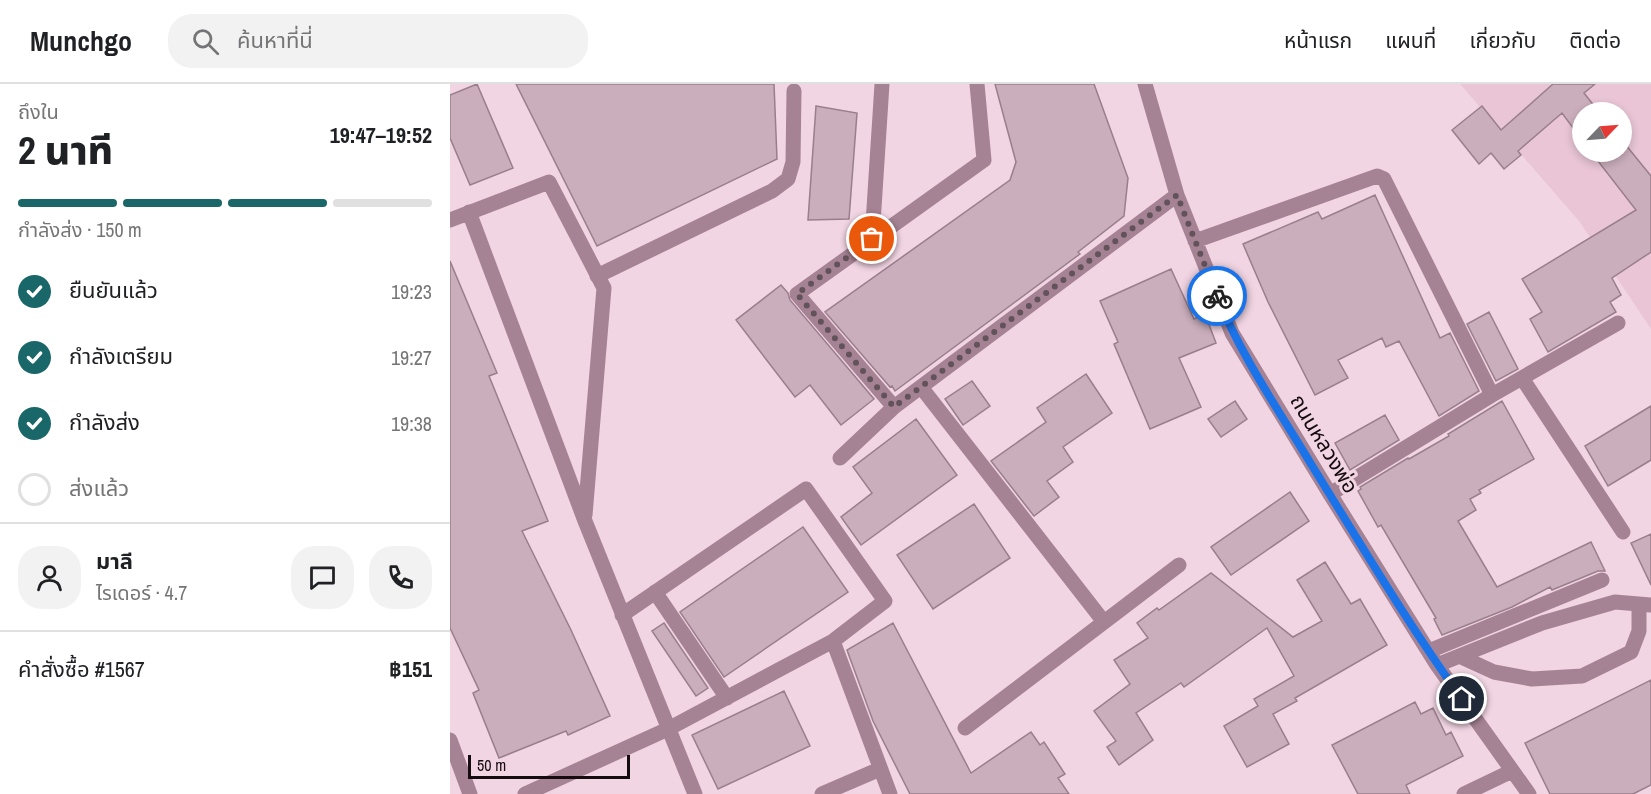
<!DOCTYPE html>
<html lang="th">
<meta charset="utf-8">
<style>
:root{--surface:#fff;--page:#f2f2f2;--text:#202124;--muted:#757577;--line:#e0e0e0;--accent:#196769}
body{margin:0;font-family:"Archivo Narrow","Noto Sans Thai",sans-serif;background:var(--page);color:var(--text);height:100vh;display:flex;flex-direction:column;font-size:22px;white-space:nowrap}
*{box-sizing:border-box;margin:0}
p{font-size:20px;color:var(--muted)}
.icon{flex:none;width:33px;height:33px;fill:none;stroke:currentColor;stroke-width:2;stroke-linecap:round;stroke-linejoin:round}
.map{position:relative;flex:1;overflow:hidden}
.sheet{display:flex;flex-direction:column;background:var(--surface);width:450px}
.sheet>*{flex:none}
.needle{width:39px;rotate:65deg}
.tools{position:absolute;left:1122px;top:18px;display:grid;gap:12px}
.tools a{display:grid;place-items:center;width:60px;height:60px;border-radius:50%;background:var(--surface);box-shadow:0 3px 9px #0003;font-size:30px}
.scale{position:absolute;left:18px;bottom:15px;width:162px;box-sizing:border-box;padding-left:6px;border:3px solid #150c10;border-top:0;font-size:16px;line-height:21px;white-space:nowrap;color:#150c10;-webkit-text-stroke:4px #f2d5e3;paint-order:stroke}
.pin{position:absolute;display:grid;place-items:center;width:51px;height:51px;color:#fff;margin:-26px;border:3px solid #fff;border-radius:50%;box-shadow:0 2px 6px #0007}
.courier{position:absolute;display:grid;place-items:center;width:60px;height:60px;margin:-30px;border:4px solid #1a73e8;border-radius:50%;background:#fff;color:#222;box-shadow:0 2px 8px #0007}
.headline em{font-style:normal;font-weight:800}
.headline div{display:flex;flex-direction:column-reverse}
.headline{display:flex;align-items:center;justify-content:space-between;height:102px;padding:0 18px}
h1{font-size:39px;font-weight:800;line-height:45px}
.bar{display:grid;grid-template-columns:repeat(4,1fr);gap:9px 6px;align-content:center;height:72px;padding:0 18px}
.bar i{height:8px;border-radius:4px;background:var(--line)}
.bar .selected{background:var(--accent)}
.bar p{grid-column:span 4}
.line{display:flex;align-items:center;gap:15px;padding:0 18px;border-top:2px solid var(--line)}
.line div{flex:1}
.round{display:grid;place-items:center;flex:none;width:63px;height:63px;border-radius:24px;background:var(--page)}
ol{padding:0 18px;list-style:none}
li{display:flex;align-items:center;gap:18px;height:66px}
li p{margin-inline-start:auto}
li .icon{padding:6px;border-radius:50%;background:var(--accent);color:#fff;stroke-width:4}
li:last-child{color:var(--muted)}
li i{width:33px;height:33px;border:3px solid var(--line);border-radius:50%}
header{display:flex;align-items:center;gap:36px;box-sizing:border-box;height:84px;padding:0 30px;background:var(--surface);border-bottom:2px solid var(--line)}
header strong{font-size:28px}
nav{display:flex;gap:33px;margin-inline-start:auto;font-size:21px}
.search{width:420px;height:54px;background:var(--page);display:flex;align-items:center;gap:15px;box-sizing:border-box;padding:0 21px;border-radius:24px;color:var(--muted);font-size:22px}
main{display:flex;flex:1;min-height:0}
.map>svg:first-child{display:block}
.built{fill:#e9c5d6;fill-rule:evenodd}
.building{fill:#caaebb;stroke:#997e8b;stroke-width:1.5}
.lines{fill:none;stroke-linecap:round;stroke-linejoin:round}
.minor{stroke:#a68394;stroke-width:15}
.done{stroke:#62525a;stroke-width:6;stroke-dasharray:0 10.8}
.route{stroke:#1a73e8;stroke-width:8}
.labels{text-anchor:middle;stroke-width:6;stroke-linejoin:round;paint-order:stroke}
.street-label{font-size:21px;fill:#150c10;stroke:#f2d5e3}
</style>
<header>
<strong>Munchgo</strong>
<div class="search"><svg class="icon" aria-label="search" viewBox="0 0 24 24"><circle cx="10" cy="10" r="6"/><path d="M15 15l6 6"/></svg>ค้นหาที่นี่</div>
<nav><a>หน้าแรก</a><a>แผนที่</a><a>เกี่ยวกับ</a><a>ติดต่อ</a></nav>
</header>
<main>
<section class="sheet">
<div class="headline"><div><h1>2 นาที</h1><p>ถึงใน</p></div><em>19:47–19:52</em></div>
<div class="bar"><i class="selected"></i><i class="selected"></i><i class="selected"></i><i></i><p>กำลังส่ง · 150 m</p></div>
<ol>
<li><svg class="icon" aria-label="check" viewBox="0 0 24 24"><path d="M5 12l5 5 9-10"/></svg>ยืนยันแล้ว<p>19:23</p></li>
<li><svg class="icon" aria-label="check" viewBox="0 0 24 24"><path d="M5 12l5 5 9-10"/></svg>กำลังเตรียม<p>19:27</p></li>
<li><svg class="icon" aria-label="check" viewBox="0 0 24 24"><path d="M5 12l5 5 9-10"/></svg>กำลังส่ง<p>19:38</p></li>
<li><i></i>ส่งแล้ว</li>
</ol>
<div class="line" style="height:108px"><a class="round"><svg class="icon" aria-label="person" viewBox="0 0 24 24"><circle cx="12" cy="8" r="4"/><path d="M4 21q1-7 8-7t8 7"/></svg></a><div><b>มาลี</b><p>ไรเดอร์ · 4.7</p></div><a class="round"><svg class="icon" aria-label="chat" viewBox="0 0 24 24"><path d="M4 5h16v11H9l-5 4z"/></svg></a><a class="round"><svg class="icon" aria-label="phone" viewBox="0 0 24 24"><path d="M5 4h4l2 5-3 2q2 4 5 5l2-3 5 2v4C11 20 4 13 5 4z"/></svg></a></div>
<div class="line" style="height:78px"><div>คำสั่งซื้อ #1567</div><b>฿151</b></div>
</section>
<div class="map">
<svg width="1201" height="710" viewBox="0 0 1201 710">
<rect width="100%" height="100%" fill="#f2d5e3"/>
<path class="built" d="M1010,0h191v245l-72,-108zM1132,28h40v40h-40z"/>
<path class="building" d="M27,0l36,84 -43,17 -20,-47v-43z
M66,0h258l3,75 -180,87z
M545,0h99l34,94 -4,38 -46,36 2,2 -185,137 -3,-5 -2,1 -65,-75 185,-132 6,-18z
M1103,0h42l-11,9 15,19h-17v28l-20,-27 -44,38 3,4 -17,14 -13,-16 -12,11 -27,-34 30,-24 19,24z
M366,22l41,7 -8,106 -41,1z
M1175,60l26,32v76l-39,26 9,17 -11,7 6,10 -68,40 -18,-33 12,-7 -20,-33 114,-69 -45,-58h31v-6z
M925,111l65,143 10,-5 29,58 -40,25 -40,-75 -13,6 -4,-9 -44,22 10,18 -33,17 -47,-93 -25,-58 75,-32 4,7z
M0,177l47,112 -8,3 59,145 -26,10 49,99 39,86 -42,19 -2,-4 -67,27 -26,-65 6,-3 -29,-62z
M721,185l23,50 11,-5 11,29 -37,15 22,49 -51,22 -36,-85 4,-2 -18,-41z
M331,201l7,8 2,7 84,99 -33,26 -31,-40 -15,12 -59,-77z
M1039,228l29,57 -22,12 -29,-57z
M636,290l26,39 -49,34 10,15 -26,19 12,16 -25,19 -43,-55 55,-39 -9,-14z
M522,297l18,25 -27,19 -18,-26z
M785,317l12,18 -26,18 -13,-18z
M1052,317l32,58 -55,31 2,3 -11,6 6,11 -18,11 39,66 94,-45 14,29h-7l-46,19 -2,-3 -38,20 -70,28 -8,-16 2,-1 -55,-93 -3,2 -20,-36 3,-2 -1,-2 48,-29 1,1 40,-23 -1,-2z
M1201,322v54l-43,26 -23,-40z
M935,331l14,25 -49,30 -15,-27z
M466,335l41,56 -96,70 -20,-28 31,-24 -19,-26z
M840,408l19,29 -78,54 -20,-28z
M524,420l36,54 -77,51 -36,-54z
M353,443l45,65 -124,85 -44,-65z
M1201,450v51l-20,-42z
M875,478l26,42 9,-5 27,46 -92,53 2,3 -24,13 16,30 -42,23 -23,-41 34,-20 -4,-7 40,-23 -27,-48 -83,59 -3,-4 -45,30 17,27 -34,25 -12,-18 9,-6 -22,-30 36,-27 -16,-24 34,-22 -11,-15 20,-15 2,2 52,-37 82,64 29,-16 -25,-41z
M214,539l44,65 -12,8 -44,-65z
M443,539l78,150 60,-41 9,13 4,-3 21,32 -7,4 11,16h-159l-37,-73 -26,-71z
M1201,596v105l-18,9h-83l-25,-51z
M334,607l26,55 -92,43 -26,-54z
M965,618l6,12 12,-6 13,27 5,-3 12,24 -57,29 4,9h-52l-26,-49z"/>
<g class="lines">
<path class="minor" d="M695,0l32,111 55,138 98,161 107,171 92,129
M19,128l116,309 110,273
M0,136l99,-38 55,106 -19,227
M422,155l10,-155
M745,157l182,-65 7,3 108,216
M147,192l175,-85 16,-12 5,-17 1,-71
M1072,294l101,154
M471,303l183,235
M444,323l-97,-113 187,-134 -7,-76
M390,374l54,-51 283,-212
M880,410l162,-99 126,-72
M205,508l72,106
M383,557l57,153
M979,567l173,-71
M1009,572l35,16 38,7 50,-3 49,-24 8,-21v-26
M987,581l105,-42 73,-21 36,3
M515,644l214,-163
M0,656l20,54
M75,710l143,-65 165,-88 52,-40 -79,-112 -184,126
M372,710l58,-25
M1014,710l48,-23"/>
</g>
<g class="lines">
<path class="done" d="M422,155l-75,55 97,113 283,-212 40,101"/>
<path class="route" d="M767,212c24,60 61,113 94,168 49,79 97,160 151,235"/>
</g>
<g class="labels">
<g class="street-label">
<text transform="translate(874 360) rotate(59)" y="7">ถนนหลวงพ่อ</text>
</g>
</g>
</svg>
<div class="tools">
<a><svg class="needle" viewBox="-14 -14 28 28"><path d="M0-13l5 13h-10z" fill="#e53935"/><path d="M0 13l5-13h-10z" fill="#757577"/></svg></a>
</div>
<div class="scale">50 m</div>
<div class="pin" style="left:422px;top:155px;background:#ea580c"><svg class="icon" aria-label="bag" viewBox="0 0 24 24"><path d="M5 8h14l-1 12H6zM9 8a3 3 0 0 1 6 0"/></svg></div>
<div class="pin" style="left:1012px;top:615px;background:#1f2937"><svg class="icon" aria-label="home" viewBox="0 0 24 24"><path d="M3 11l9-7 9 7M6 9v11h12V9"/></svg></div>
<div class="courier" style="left:767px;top:212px"><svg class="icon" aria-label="bike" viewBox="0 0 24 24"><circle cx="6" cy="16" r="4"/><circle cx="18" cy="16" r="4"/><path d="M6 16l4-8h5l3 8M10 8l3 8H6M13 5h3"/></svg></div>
</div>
</main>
